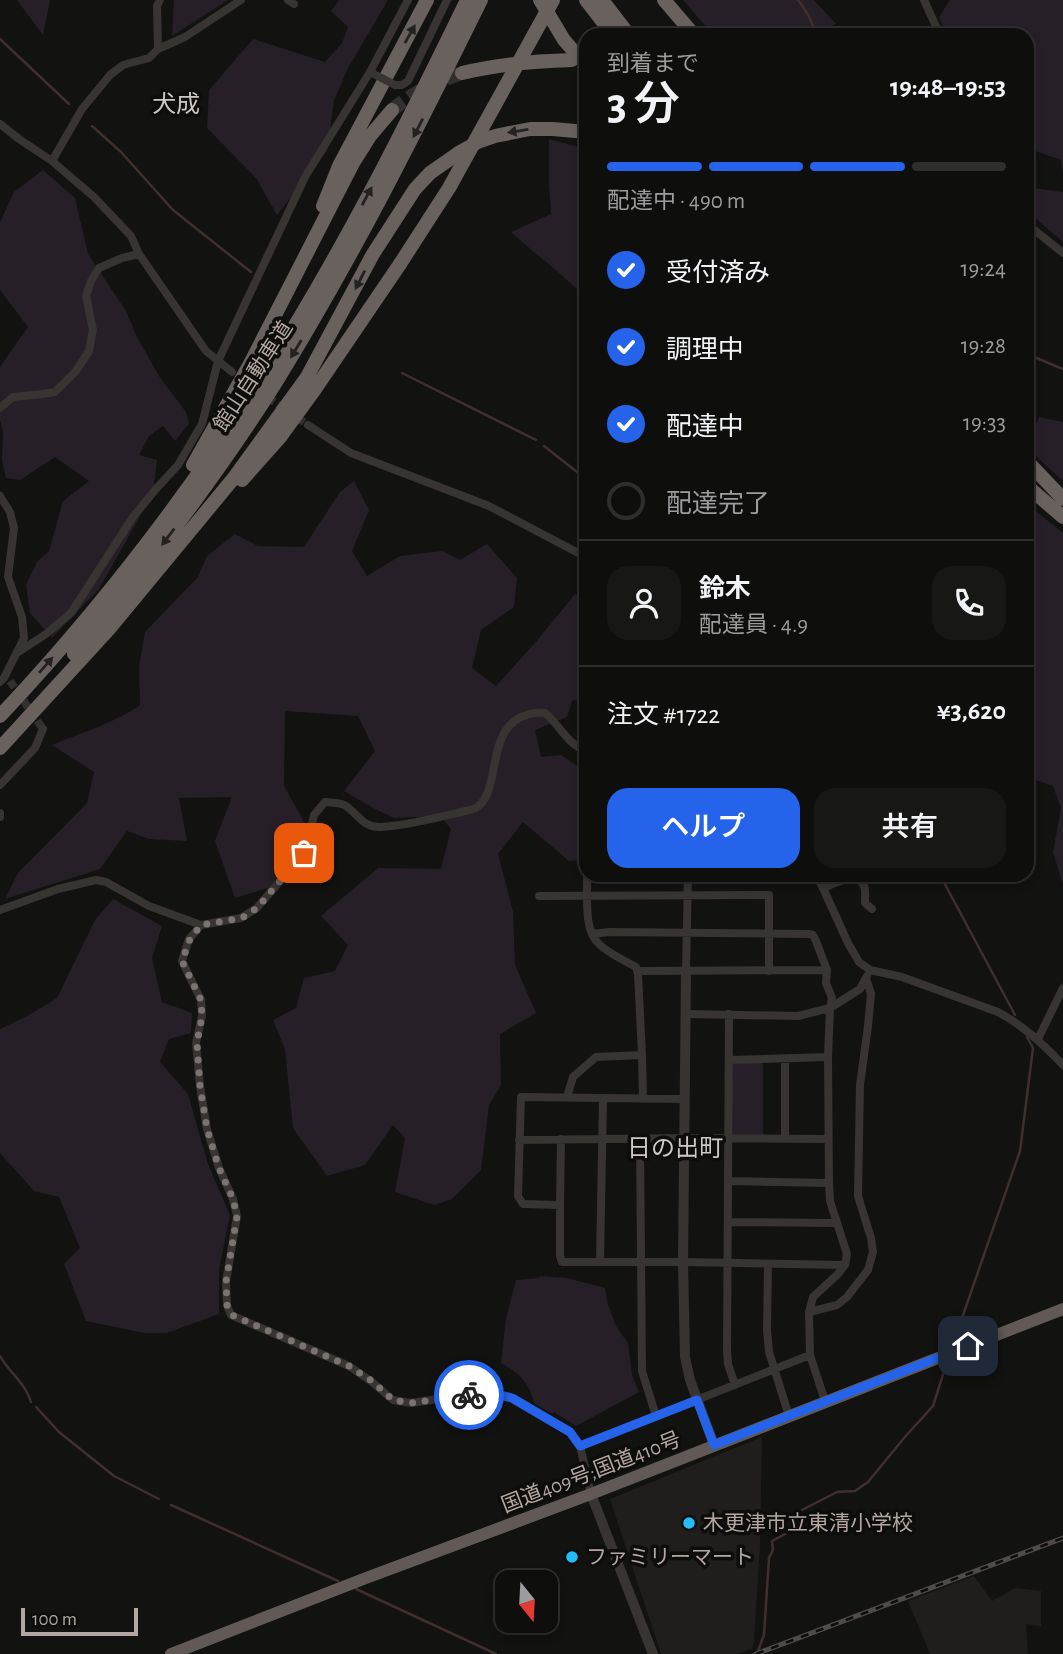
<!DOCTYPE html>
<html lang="ja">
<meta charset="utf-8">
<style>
:root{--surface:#0e0e0d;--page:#171716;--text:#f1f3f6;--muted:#9b9c9d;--line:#2e2e2e;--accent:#2563eb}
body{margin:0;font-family:"Alegreya Sans","Noto Sans JP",sans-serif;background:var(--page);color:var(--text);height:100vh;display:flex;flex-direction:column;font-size:26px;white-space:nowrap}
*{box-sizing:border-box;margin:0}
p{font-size:23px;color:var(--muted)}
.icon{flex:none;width:38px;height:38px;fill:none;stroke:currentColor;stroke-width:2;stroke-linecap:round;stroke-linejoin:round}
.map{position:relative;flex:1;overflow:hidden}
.sheet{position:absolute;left:579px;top:28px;width:455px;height:854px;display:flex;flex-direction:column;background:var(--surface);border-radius:21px;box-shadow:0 4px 10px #0003,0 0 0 2px var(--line)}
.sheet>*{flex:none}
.needle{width:46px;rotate:162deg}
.tools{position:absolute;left:495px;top:1570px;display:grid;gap:14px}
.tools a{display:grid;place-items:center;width:63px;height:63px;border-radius:14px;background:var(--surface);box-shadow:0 4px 10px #0003,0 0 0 2px var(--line);font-size:35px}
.scale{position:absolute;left:21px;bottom:18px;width:117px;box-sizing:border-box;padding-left:7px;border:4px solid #b4a7a1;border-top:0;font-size:19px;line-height:24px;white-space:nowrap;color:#b4a7a1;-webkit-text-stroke:5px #0d0d0c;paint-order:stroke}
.pin{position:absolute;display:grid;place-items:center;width:60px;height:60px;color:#fff;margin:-30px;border-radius:14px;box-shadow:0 4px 10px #0006}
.courier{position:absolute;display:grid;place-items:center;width:70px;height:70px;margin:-35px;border:5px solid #2563eb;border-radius:50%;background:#fff;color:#222;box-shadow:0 2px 9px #0007}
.overview em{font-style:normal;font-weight:600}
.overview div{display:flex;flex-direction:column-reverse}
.overview{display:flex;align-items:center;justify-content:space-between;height:119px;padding:0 28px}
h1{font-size:46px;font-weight:600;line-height:52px}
.bar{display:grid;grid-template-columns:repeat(4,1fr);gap:10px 7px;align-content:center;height:84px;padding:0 28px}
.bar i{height:9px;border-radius:5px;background:var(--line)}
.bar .current{background:var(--accent)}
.bar p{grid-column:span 4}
.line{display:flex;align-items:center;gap:18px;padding:0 28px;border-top:2px solid var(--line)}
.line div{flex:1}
.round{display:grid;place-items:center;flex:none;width:74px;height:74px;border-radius:21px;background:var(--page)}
ol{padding:0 28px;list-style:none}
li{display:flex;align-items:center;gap:21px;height:77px}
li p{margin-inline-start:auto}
li .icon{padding:7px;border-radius:50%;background:var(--accent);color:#fff;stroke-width:4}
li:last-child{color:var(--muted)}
li i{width:38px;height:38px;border:4px solid var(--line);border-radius:50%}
.button{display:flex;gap:14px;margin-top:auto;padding:14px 28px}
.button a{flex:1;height:80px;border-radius:21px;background:var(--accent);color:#fff;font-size:28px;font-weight:600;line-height:80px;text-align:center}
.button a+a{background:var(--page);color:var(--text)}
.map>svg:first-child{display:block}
.built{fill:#1f1e1d}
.green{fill:#261f27}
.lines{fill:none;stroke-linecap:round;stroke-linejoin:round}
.stream{stroke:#402f2d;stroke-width:2.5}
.minor-tunnel{stroke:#32302e;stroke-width:8;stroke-dasharray:8 4;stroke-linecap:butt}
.motorway-tunnel{stroke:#32302e;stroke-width:14;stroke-dasharray:14 7;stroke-linecap:butt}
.minor{stroke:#373432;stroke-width:8}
.tertiary{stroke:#373432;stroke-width:10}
.trunk{stroke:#605955;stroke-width:12}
.motorway{stroke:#69615d;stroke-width:14}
.rail-casing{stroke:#504b49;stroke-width:5}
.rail{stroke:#0d0d0c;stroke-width:2.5;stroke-dasharray:8;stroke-linecap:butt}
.minor-bridge{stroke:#373432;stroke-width:8}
.motorway-bridge{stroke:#69615d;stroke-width:14}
.oneway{fill:#242220}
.done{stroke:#7b736f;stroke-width:7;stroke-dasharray:0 12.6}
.route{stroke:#2563eb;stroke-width:9}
.poi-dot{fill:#23bbf8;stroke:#0d0d0c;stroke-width:2.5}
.labels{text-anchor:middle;stroke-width:7;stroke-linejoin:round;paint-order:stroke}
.street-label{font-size:21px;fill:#b4a7a1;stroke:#0d0d0c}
.poi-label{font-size:21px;fill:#b4a7a1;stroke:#0d0d0c;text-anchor:start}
.quarter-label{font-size:24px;fill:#cfc7c2;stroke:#0d0d0c}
</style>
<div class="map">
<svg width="1063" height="1654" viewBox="0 0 1063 1654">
<rect width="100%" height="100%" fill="#121211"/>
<path class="built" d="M762,1437l-2,110 -6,93 -2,9 -15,5h-76l-51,-155z
M974,1576l18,25 23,-13 26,3v35l-15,-2 2,30h-98l-22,-53z"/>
<path class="green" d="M17,0h33l-7,35z
M174,0h54l-56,36z
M339,0h49l-41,70 -13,31 -7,50 -50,64 -21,-37 -49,-50 2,-38 44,-51 72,23 17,-19 6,-16 -17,-16z
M683,0h131l22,24 -25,11h-98z
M950,0h113v174l-2,-14 -34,-12v-113h-81l-7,-18z
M549,139l37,10v149c-23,-24 -50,-43 -75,-66l40,-18 -2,-31z
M43,170l32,28 13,56 38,57 11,26 22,39 27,36 3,12 -14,17 -12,-15 -14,10 -10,19 18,5 -4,33 -54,96 -47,49 -22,-25 -4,-28 11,-23 12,-11 14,-50 26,-20 -34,-24 -35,23 -14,-2 -4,-18 1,-29 -3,-11v-53l28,-40 -28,-37v-68l14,-30z
M1032,188l31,4v50l-36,-31v-13z
M1039,417l24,5v59l-36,-33v-4z
M354,481l15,29 -17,41 15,25 33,-20 42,-5 18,9 27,-16 30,34 -3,29 -33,23 -9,38 24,18 39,-43 40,-49 11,7v96l-14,4 -5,16 -32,13 6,27 20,-2 21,14 4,10v80l-17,2 -46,-39 -25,32 15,58 2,53 21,48 -36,21 1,51 -12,20 -8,65 -29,29 -18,6 -39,-13 10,-54 -12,-13 -28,40 -38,11 -34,-48 -8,-79 -12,-29 23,-12 8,-30 31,-7 13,-26 -27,-29 57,-48 63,1 10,-40 -11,-13 -46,2 -19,-9 -31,-18 31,-40 -17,-35 -73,-5 -1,75 37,66 -24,27 -62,19 -20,-57 17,-44 -53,1 8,43 -38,-2 -22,-8 -27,38 -95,30 13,-26 69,-70 7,-31 -42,-27c30,-13 61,-21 88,-40l-1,-38 6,-35 53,-55 9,-21 28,-22 23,12 46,1 36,-55z
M1027,504l36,29v352l-10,-33 8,-44 -8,-22 -26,-9z
M113,899l49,27 -10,32 10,44 30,11 -1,20 -22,6 -9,23 28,32 20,70 22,51 -11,55v44l-52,19h-23l-58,-12 -22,-57 16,-16 -21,-51 -25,-6 -34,-38v-124l27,-13 30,-18 38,-78z
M763,1059v80l-35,-1 1,-78z
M540,1276l27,2 38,10 3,17 8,21 12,17 4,32 7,17 -63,34 -22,-14 -2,2 -18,-11c-5,-21 -15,-30 -33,-40l5,-44 10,-39 23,-2z"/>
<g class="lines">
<path class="stream" d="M798,0c9,11 15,21 17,35
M0,39l69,65
M92,126l29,26 52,58 78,62
M1027,354l36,15
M402,373l134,67
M544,446l42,33
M940,875l75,140
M953,1344l67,-193 13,-103 -6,-11
M0,1356c9,16 26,28 31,46
M36,1407l23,25 55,44 45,23
M171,1505l167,76
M356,1589l140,65
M757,1654l7,-19 5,-77 4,-8 -1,-9 17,-9 3,-11 6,-9 39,-20 18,-1 13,-9 36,-44 29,-32 14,-44"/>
<path class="minor-tunnel" d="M238,377l70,48
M10,681l33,48"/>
<path class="motorway-tunnel" d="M392,110c24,-19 41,-27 70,-37"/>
<path class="minor" d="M288,0l6,4
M924,0l16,35
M158,49l27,-12 56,-37
M395,85h7l6,-4 39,-81
M0,124l19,15 33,22 42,36 37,39 8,18 67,97 26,21
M52,161l30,-52 28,-34 13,-10 26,-7 9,-9 -1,-43 3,-6
M1027,224l36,29
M0,408l13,-11 30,-3 12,-2 21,-21 13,-20 4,-21 -7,-34 5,-15 8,-13 23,-10 17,-4
M308,425l43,28 138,53 97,51
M0,496l10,16 4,16 -6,49 14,40 2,21 -20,40 -4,4
M17,653l29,-19 25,-21 62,-96 23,-28 22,-24 24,-41 16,-63 87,-184 65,-105 38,-72
M0,785l35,-37 8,-19
M0,813v4
M817,875l31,68 11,19 11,8 32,7 96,35c26,14 45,32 65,53
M823,888c11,-4 35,-18 41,-2 2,5 1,12 1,17l7,6
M539,896l230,-1v76
M0,910l58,-21 38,-9 10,2 43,24 52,19 40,-7 16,-10 47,-55 5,-15 5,-23 11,-13c6,1 16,0 21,4 12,8 17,22 35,21 25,-1 55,-9 80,-15 4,-1 11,-2 15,-4 25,-16 10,-71 43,-90 9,-4 15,-6 26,-5 15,12 22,31 41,38
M201,925l-12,14 -7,22 19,39 1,16 -6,27 4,43 7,43 12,39 14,31 4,17 -11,66 1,23 4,10 118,51 23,16 21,18 18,3 54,-8 27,-2 20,5 58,34 10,14 11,48
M592,934l17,-2 200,2 4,1 3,6 11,29 -1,13 6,15 -2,10 -2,49 1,126 1,18 17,53 -2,11 -8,10 -24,22 -4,15 1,43 15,46
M637,971l190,-1
M686,972l2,-97
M685,1014l113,2 32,-8 30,-19 7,-13
M729,1014l-2,337 1,13 7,21
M1038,1039l25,-51
M642,1055l1,44
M785,1059v80
M729,1060l99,-3
M567,1097l6,-20 23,-20 46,-2 -4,-81 -2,-7c-11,-6 -28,-14 -37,-23 -16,-14 -11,-49 -12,-69
M684,1099l-163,-2 -3,99 5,8 34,1 3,2v49l2,6h121l162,3
M640,1138l2,233 14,45
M519,1140l166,-2 143,1
M728,1181l101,2
M560,1207l1,-68
M728,1222l109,1
M600,1262l3,-164
M768,1264l-1,66 2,22 20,64
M809,1312l28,-7 10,-8 21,-27 5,-18 -2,-14 -13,-42 2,-111 8,-59 3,-32 -5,-16
M580,1446l230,-91"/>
<path class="tertiary" d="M686,972l-3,290 2,95 5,23 24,65
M591,1494l62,160"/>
<path class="trunk" d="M171,1654l195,-76 225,-84 472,-185"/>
<path class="motorway" d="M540,0l24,40 22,25
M586,0l27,35
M602,0l27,35
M664,0l30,35
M462,73c37,-9 73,-12 110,-13
M323,206l16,-40 88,-166
M1027,461l36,38
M193,465l57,-101 103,-201 17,-27 22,-26
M242,480l39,-44 32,-44 87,-128
M1027,486l36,31
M74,654c72,-86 142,-176 202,-272 76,-123 141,-252 205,-382
M0,716c98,-104 186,-218 263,-339 77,-120 142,-249 204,-377
M0,748l109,-119 124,-150 74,-102 66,-123 42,-65 15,-16 30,-21 18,-10 17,-6 35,-7h23l33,3"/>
<defs>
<path id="rail" d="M756,1654l307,-116"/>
</defs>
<use href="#rail" class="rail-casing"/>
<use href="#rail" class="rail"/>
<path class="minor-bridge" d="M370,72l25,13"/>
<path class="motorway-bridge" d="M400,264l49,-76 104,-188"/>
</g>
<defs><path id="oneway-solid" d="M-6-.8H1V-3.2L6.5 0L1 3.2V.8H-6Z" transform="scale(1.75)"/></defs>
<g class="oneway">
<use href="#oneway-solid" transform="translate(410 34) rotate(-61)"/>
<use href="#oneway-solid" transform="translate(418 128) rotate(117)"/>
<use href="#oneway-solid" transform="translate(518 131) rotate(171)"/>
<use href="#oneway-solid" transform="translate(367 196) rotate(-62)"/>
<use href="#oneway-solid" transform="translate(360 280) rotate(117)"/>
<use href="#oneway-solid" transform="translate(296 349) rotate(121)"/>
<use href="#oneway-solid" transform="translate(168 537) rotate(127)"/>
<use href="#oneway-solid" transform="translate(46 665) rotate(-49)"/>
</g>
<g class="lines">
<path class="done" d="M304,853l-47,55 -15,10 -41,7 -11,14 -8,22 19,39 1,16 -5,27 3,43 7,43 12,39 14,31 4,17 -11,66 1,23 5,10 117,51 23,15 21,19 18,3 58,-8"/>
<path class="route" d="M469,1395l23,-2 20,5 58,34 10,14 117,-46 17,45 254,-99"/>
</g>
<g class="poi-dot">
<circle cx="689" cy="1523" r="7"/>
<circle cx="572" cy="1557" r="7"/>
</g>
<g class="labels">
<g class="street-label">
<text transform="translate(253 376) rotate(-57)" y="7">館山自動車道</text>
<text transform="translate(591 1472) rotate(-21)" y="7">国道409号;国道410号</text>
</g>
<g class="poi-label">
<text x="703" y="1530">木更津市立東清小学校</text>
<text x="586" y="1564">ファミリーマート</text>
</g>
<g class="quarter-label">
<text x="176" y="112">犬成</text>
<text x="675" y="1156">日の出町</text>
</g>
</g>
</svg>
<div class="tools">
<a><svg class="needle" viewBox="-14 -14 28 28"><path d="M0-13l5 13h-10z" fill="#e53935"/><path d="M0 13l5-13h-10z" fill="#9b9c9d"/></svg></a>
</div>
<div class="scale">100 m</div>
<div class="pin" style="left:304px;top:853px;background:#ea580c"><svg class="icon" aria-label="bag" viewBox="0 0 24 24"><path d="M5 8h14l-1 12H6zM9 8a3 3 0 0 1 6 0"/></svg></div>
<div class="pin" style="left:968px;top:1346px;background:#1f2937"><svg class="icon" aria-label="home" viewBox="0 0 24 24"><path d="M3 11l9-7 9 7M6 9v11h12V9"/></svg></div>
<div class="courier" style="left:469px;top:1395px"><svg class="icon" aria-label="bike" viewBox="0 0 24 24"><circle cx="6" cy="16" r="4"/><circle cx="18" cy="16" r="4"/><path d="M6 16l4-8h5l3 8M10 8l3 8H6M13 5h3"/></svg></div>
<section class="sheet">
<div class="overview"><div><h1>3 分</h1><p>到着まで</p></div><em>19:48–19:53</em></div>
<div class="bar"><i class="current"></i><i class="current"></i><i class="current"></i><i></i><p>配達中 · 490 m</p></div>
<ol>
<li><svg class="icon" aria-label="check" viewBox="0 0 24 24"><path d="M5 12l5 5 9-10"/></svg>受付済み<p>19:24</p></li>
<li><svg class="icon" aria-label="check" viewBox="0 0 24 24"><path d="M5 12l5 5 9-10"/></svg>調理中<p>19:28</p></li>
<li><svg class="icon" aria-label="check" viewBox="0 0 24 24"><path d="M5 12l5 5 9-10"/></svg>配達中<p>19:33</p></li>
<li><i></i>配達完了</li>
</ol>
<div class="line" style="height:126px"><a class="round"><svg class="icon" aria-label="person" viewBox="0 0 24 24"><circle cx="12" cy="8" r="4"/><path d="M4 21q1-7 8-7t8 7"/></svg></a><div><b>鈴木</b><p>配達員 · 4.9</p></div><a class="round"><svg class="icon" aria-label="phone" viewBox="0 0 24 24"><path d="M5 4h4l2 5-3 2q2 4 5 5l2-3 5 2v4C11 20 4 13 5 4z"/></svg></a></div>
<div class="line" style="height:91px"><div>注文 #1722</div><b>¥3,620</b></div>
<div class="button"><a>ヘルプ</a><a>共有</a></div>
</section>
</div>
